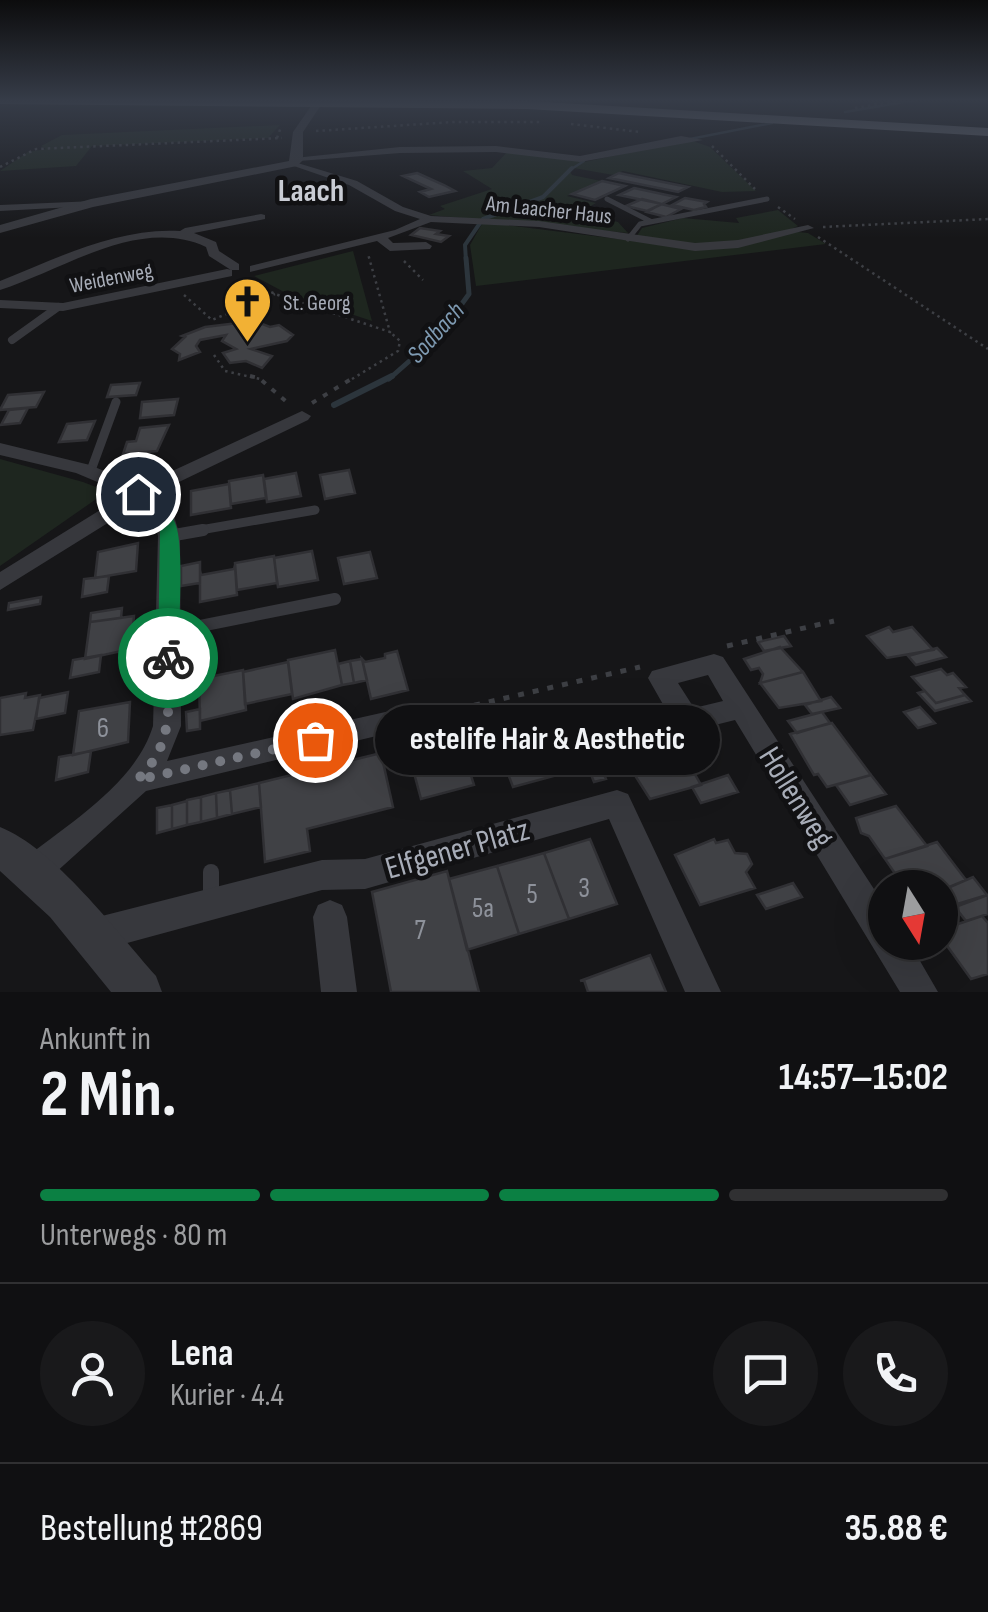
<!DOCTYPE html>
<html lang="de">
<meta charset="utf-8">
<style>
:root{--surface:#101012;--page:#19191b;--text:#f1f3f6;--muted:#9c9d9f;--line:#303032;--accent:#0b8043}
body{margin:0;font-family:"Sofia Sans Condensed",sans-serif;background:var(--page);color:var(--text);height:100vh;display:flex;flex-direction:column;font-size:38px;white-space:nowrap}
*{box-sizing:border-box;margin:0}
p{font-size:32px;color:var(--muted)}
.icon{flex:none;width:55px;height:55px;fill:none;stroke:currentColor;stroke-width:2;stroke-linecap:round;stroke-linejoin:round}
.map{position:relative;height:992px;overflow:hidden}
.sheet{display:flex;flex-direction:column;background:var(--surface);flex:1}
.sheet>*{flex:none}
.needle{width:65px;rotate:169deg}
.fabs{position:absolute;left:868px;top:870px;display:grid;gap:20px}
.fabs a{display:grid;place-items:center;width:90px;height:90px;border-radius:50%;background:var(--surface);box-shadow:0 10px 40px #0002,0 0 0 2px var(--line);font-size:50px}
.pin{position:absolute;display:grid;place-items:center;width:85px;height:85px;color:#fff;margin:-42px;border:5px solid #fff;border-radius:50%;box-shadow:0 2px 10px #0007}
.courier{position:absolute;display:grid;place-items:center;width:100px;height:100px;margin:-50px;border:8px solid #0b8043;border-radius:50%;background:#fff;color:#222;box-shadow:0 2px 12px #0007}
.bubble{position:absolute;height:70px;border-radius:35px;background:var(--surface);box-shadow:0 10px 40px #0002,0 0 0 2px var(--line);font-size:32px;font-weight:700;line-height:70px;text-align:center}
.summary em{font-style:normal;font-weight:700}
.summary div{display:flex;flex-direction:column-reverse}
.summary{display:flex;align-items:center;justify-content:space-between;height:170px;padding:0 40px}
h1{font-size:65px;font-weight:700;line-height:75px}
.bar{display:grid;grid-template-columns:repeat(4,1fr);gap:15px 10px;align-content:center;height:120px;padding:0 40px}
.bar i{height:12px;border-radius:8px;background:var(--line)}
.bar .on{background:var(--accent)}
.bar p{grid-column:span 4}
.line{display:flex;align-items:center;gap:25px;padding:0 40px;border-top:2px solid var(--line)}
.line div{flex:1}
.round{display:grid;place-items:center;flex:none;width:105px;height:105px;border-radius:52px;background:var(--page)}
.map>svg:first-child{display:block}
.green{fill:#1e261f}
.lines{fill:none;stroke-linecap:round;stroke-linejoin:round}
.stream-far3{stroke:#2c353c;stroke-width:2.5}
.stream-far2{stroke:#2c353c;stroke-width:4}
.stream-far1{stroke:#2c353c;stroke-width:5}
.stream{stroke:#2c353c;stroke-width:6}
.building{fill:#404145;stroke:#303034;stroke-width:2.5}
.path-far2{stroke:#3d3f44;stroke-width:2.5;stroke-dasharray:2.5 4;stroke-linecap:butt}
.path-far1{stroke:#3d3f44;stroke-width:4;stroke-dasharray:5 8;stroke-linecap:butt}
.path{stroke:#3d3f44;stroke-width:5;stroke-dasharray:6 9;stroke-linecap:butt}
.service-far4{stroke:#37383d;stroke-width:5}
.service-far3{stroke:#37383d;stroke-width:8}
.service-far2{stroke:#37383d;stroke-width:9}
.service-far1{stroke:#37383d;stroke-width:12}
.service{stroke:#37383d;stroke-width:16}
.minor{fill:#37383d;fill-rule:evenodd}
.tertiary{fill:#37383d;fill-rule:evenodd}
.motorway{fill:#63666e;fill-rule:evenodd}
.route{fill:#0b8043}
.done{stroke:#757880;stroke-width:10;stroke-dasharray:0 18}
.labels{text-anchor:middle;stroke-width:9;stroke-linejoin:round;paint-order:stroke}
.far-street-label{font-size:22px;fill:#a8adb8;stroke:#111113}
.far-poi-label{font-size:22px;fill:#a8adb8;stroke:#111113;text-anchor:start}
.far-water-label{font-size:25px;font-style:italic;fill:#7f9bb3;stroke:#111113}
.near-number-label{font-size:28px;fill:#8e929b}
.far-district-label{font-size:32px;font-weight:bold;fill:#c9ccd4;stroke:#111113}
.near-street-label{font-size:32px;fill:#a8adb8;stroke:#111113}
</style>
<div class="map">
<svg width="988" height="992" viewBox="0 0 988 992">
<rect width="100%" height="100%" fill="#161618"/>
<path class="green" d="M280,125l-12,13 -176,8 -16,20 -76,5 28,-19 18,-3 -5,-3 21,-11z
M690,140l20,7 46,44 -34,1 -99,-21 -10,4 -39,-7 -4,3 2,4 29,6 -34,15 29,7 -16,9 38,10 10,11 -199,-18 16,-6 -5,-3 52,-17 -29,-18 29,-3 16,-17 76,11z
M778,210l20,16c-49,25 -109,19 -162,11l6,-9 41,-10 56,5 -3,-5z
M483,222l207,26 108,-16 10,1 18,11 -350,42 -6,-41z
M353,251l19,70 -88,-29 -30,-16z
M0,459l83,23 13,5 6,8 -102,71z"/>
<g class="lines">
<path class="stream-far3" d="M845,112l77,-13
M690,139l82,-16
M570,170l14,-9"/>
<path class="stream-far2" d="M483,219l60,-22 29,-29
M466,261l-1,-16 15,-22"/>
<path class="stream-far1" d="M389,379l51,-45 29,-40 -3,-36"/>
<path class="stream" d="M334,405l58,-29"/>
</g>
<path class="building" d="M417,173l27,12 11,6 -26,6 -9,-5 11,-3 -28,-13z
M619,173l9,2 60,12 -10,5 -69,-14z
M602,181l23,5 -30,14 -23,-6z
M634,188l42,9 -14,7 -43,-9z
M685,198l22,4 -3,2 2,3 -12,3 -22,-5z
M642,199l20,5 -15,7 -21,-5z
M661,204l20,5 -15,8 -19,-5z
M420,228l20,3 -4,3 13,2 -8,6 -30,-7z
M254,321l16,6 9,-2 14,10 -6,6 -36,8 21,7 -10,12 -16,-7 -16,2 -7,-10 13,-4 -14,-8 4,-6 -26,5 -4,6 4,6 -21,8 1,-6 -8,-5 13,-12 -3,-1 23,-9z
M140,383l-4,12 -29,2 4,-12z
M44,392l-8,15 -36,3 8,-15z
M178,399l-4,16 -34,3 2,-16z
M28,408l-8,15 -19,2 8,-15z
M95,421l-8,19 -28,2 8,-18z
M169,425l-12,26 -34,3 4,-12 9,-1 4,-13z
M349,470l6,23 -30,6 -5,-24z
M296,473l5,23 -34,6 -3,-23z
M263,475l3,23 -35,6 -2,-23z
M229,484l2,24 -40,7v-24z
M138,543l-2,28 -41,7 3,-26z
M312,551l6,29 -40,7 -4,-29z
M370,552l7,26 -33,6 -6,-26z
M274,556l3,27 -40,7 -2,-27z
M200,562v21l-19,3v-20z
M235,565l2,30 -37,7v-32l1,5 33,-6z
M109,576l-2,16 -25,5 2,-18z
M41,597l-1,7 -32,6 1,-7z
M122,608l-1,10 -31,4 1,-9z
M134,616l-3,33 -46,10 5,-37z
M889,627l4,5 19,-5 21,23 -46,8 -20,-22z
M784,636l7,10 -27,5 -6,-9z
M780,647l23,25 -43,11 3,-9 -4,-6 -8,2 -7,-11z
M937,648l9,9 -30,8 -8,-9z
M335,650l7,35 -49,14 -5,-39z
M397,651l11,39 -37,9 -9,-40 3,3 20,-4v-4z
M101,655l-2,17 -29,6 3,-18z
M362,659l5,21 -13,3 -4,-22z
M350,661l4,22 -12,2 -4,-21z
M288,662l4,32 -47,10 -2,-32z
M941,669l6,6 6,-2 13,14 -7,1 6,7 -29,8 -24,-26z
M243,670l3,40 -46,11 -1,-42z
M803,672l18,29 -42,7 -19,-25z
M925,691l11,12 29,-8 6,6 -36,10 -17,-18z
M68,692l-3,21 -29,6 3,-21z
M26,693l-1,5 15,-3 -7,35 -33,5v-37z
M831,697l9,11 -28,6 -7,-9z
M130,702l-2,40 -55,13 6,-44z
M920,707l15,16 -17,5 -14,-16z
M200,709v20l-13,2 -1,-19z
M822,712l8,11 -33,10 -9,-12z
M554,717l9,20 -12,3 -9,-20z
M832,723l39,52 -44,12 -9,-13 -4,1 -24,-41z
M544,724l21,49 -52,14 -19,-50z
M493,732l7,21 -12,3 -7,-21z
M458,734l16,51 -53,14 -14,-52z
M680,748l21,37 -51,14 -21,-33 3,-5z
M91,751l-3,21 -32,8 3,-23z
M381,753l12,54 -86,22 3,22 -45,11 -6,-79z
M597,757l9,22 -12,3 -9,-22z
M728,775l10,17 -37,11 -9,-16z
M871,775l15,19 -36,11 -14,-20z
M259,783l2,24 -29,7 -2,-24z
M230,790l2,24 -15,4 -1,-25z
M216,793l1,25 -16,4v-25z
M201,797v25l-14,3v-25z
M187,801v24l-15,4v-24z
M172,805v24l-15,4v-25z
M896,806l31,40 -42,13 -16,-23 -8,-3 -5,-15z
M590,839l27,65 -48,15 -25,-66z
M714,839l2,4 12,-3 7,13 12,1 5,10 -6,8 9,16 -55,17 -25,-50z
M937,842l29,38 -26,11v-3h-35l-20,-29z
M544,853l25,66 -50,15 -22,-68z
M497,866l22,68 -52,16 -18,-71z
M447,871l32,121h-88l-19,-100z
M973,877l14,18 -33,10 -11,-15z
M793,883l9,14 -36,12 -9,-14z
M988,895v19l-22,7 -11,-14z
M982,916l6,7v51l-17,5 -31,-43v-6z
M650,955l16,37h-78l-4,-12 -4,1z"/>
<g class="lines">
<path class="path-far2" d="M855,108l53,-9
M571,124l70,8
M316,131l137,-9h88
M277,138l4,-11
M712,146l43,43
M0,167l36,-18 246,-11
M778,207l17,12
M823,227l165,-8
M818,237l170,112
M404,261l19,19
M254,283l21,11 115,38 -22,-78
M184,295l28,25 63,-26
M214,355l11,16 35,8
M352,379l46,-28 2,-10 -10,-9"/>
<path class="path-far1" d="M250,376l9,2 30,26
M312,403l44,-27"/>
<path class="path" d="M727,646l107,-25
M445,712l195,-45"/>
<path class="service-far4" d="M607,199l43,22
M628,239l12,-15 127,-25"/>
<path class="service-far3" d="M12,340l46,-33"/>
<path class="service-far2" d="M90,473l26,-71
M189,532l126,-22"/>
<path class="service-far1" d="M169,536l34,-6
M170,632l165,-33"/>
<path class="service" d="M211,872v26"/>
<path class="minor" d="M681,136l22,4 -123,22 -84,-10 -96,1 -101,8 -5,-3 106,-11 96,-1 84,10z
M291,161l66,20 46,26 28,9 108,5 156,22 43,-3 70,-15 6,3 -76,20 -43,3 -156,-24 -108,-5 -43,16 5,5 33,-1 6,4 -2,3 -40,2 -13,-10 -127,31v-6l145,-36 25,-11 -25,-8 -46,-26 -58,-20z
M95,201v4l-4,1 -91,5v-6z
M261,214l4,1v4l-71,14 22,9 3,9 20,13v6h-8l-22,-14 -3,-9c-67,-31 -143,23 -206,43v-9c55,-22 118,-54 180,-50l5,-3z
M227,269l5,1v6l-169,35 -63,-3v-8l63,3z
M302,411l9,5 -3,4 -154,74 19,19 7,23 1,190 -14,35 254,-57 10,3 3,8 -3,8 -285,68 -102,92 -11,4 -11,-4 -5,-11 5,-11c45,-37 113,-76 131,-135l5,-190 -5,-22 -13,-11 -140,87v-18l126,-78 -50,-21 -76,-18v-12l90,22 50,21z
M714,654l9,3 162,249v36h24l29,50h-38l-165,-272 -48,12 -10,-3 -29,-51 4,-7zM708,675l15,26 -29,7 -16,-25z
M617,790l11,4 93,198h-36l-76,-173 -244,70 -43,1 -228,62 -12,-5 -5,-12 5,-12 12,-5 228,-58 43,-1z
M330,900l12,5 5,12 10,75h-36l-8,-75 5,-12z"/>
<path class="tertiary" d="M316,99h9l-22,33v28l-6,6 -204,41 -93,26v-8l91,-26 198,-38 4,-29z
M0,827c54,21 117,105 156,149l6,16h-51l-61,-75 -50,-46z"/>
<path class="motorway" d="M0,99l527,2 461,27v8l-461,-27 -527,-5z"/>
</g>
<linearGradient id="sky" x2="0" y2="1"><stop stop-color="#0c0c0d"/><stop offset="0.42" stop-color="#363c48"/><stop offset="1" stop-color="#363c48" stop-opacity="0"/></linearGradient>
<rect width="988" height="238" fill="url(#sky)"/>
<path class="route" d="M133,491c20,-2 39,18 44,38 7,28 1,98 2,129l-11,8 -10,-8 2,-129 -10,-20 -17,-11z"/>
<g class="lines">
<path class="done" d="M168,658c0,49 7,86 -31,122l178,-40"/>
</g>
<defs>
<symbol id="church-pin" viewBox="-11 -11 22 30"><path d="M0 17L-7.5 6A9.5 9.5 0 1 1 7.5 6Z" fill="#f2b134" stroke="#111113"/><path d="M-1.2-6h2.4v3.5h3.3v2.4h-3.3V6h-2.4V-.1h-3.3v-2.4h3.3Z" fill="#111"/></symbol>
</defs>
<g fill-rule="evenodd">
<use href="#church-pin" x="220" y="274" width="55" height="75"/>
</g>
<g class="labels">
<g class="far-street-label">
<text transform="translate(549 209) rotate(6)" y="8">Am Laacher Haus</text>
<text transform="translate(111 277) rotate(-11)" y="8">Weidenweg</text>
</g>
<g class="far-poi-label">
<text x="283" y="310">St. Georg</text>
</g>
<g class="far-water-label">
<text transform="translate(435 332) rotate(-48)" y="9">Sodbach</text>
</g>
<g class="near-number-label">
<text x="103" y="737">6</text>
<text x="584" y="897">3</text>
<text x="532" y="903">5</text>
<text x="483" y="917">5a</text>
<text x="420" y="939">7</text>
</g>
<g class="far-district-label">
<text x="311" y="201">Laach</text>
</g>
<g class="near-street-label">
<text transform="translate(797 797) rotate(58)" y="11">Hollenweg</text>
<text transform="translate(457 848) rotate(-16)" y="11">Elfgener Platz</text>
</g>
</g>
</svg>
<div class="fabs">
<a><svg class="needle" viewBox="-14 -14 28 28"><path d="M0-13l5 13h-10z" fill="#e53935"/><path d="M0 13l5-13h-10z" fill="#9c9d9f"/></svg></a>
</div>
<div class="pin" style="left:315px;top:740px;background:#ea580c"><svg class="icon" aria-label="bag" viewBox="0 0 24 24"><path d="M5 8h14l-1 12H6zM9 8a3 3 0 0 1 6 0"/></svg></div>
<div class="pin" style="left:138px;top:494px;background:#1f2937"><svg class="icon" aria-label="home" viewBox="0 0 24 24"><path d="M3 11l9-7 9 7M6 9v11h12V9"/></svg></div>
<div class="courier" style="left:168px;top:658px"><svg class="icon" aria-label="bike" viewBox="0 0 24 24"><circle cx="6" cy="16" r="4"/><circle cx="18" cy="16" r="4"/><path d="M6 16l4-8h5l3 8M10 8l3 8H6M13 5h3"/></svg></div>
<div class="bubble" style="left:375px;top:705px;width:345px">estelife Hair &amp; Aesthetic</div>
</div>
<section class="sheet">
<div class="summary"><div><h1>2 Min.</h1><p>Ankunft in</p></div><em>14:57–15:02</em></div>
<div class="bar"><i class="on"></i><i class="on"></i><i class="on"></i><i></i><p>Unterwegs · 80 m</p></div>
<div class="line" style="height:180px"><a class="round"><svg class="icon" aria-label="person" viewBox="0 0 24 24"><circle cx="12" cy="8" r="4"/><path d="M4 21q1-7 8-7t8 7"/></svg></a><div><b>Lena</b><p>Kurier · 4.4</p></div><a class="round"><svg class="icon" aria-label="chat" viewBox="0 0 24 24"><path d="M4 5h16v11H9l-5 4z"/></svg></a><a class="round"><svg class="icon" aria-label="phone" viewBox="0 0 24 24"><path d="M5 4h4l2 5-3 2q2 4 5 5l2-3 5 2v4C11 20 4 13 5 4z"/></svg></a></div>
<div class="line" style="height:130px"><div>Bestellung #2869</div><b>35.88 €</b></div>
</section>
